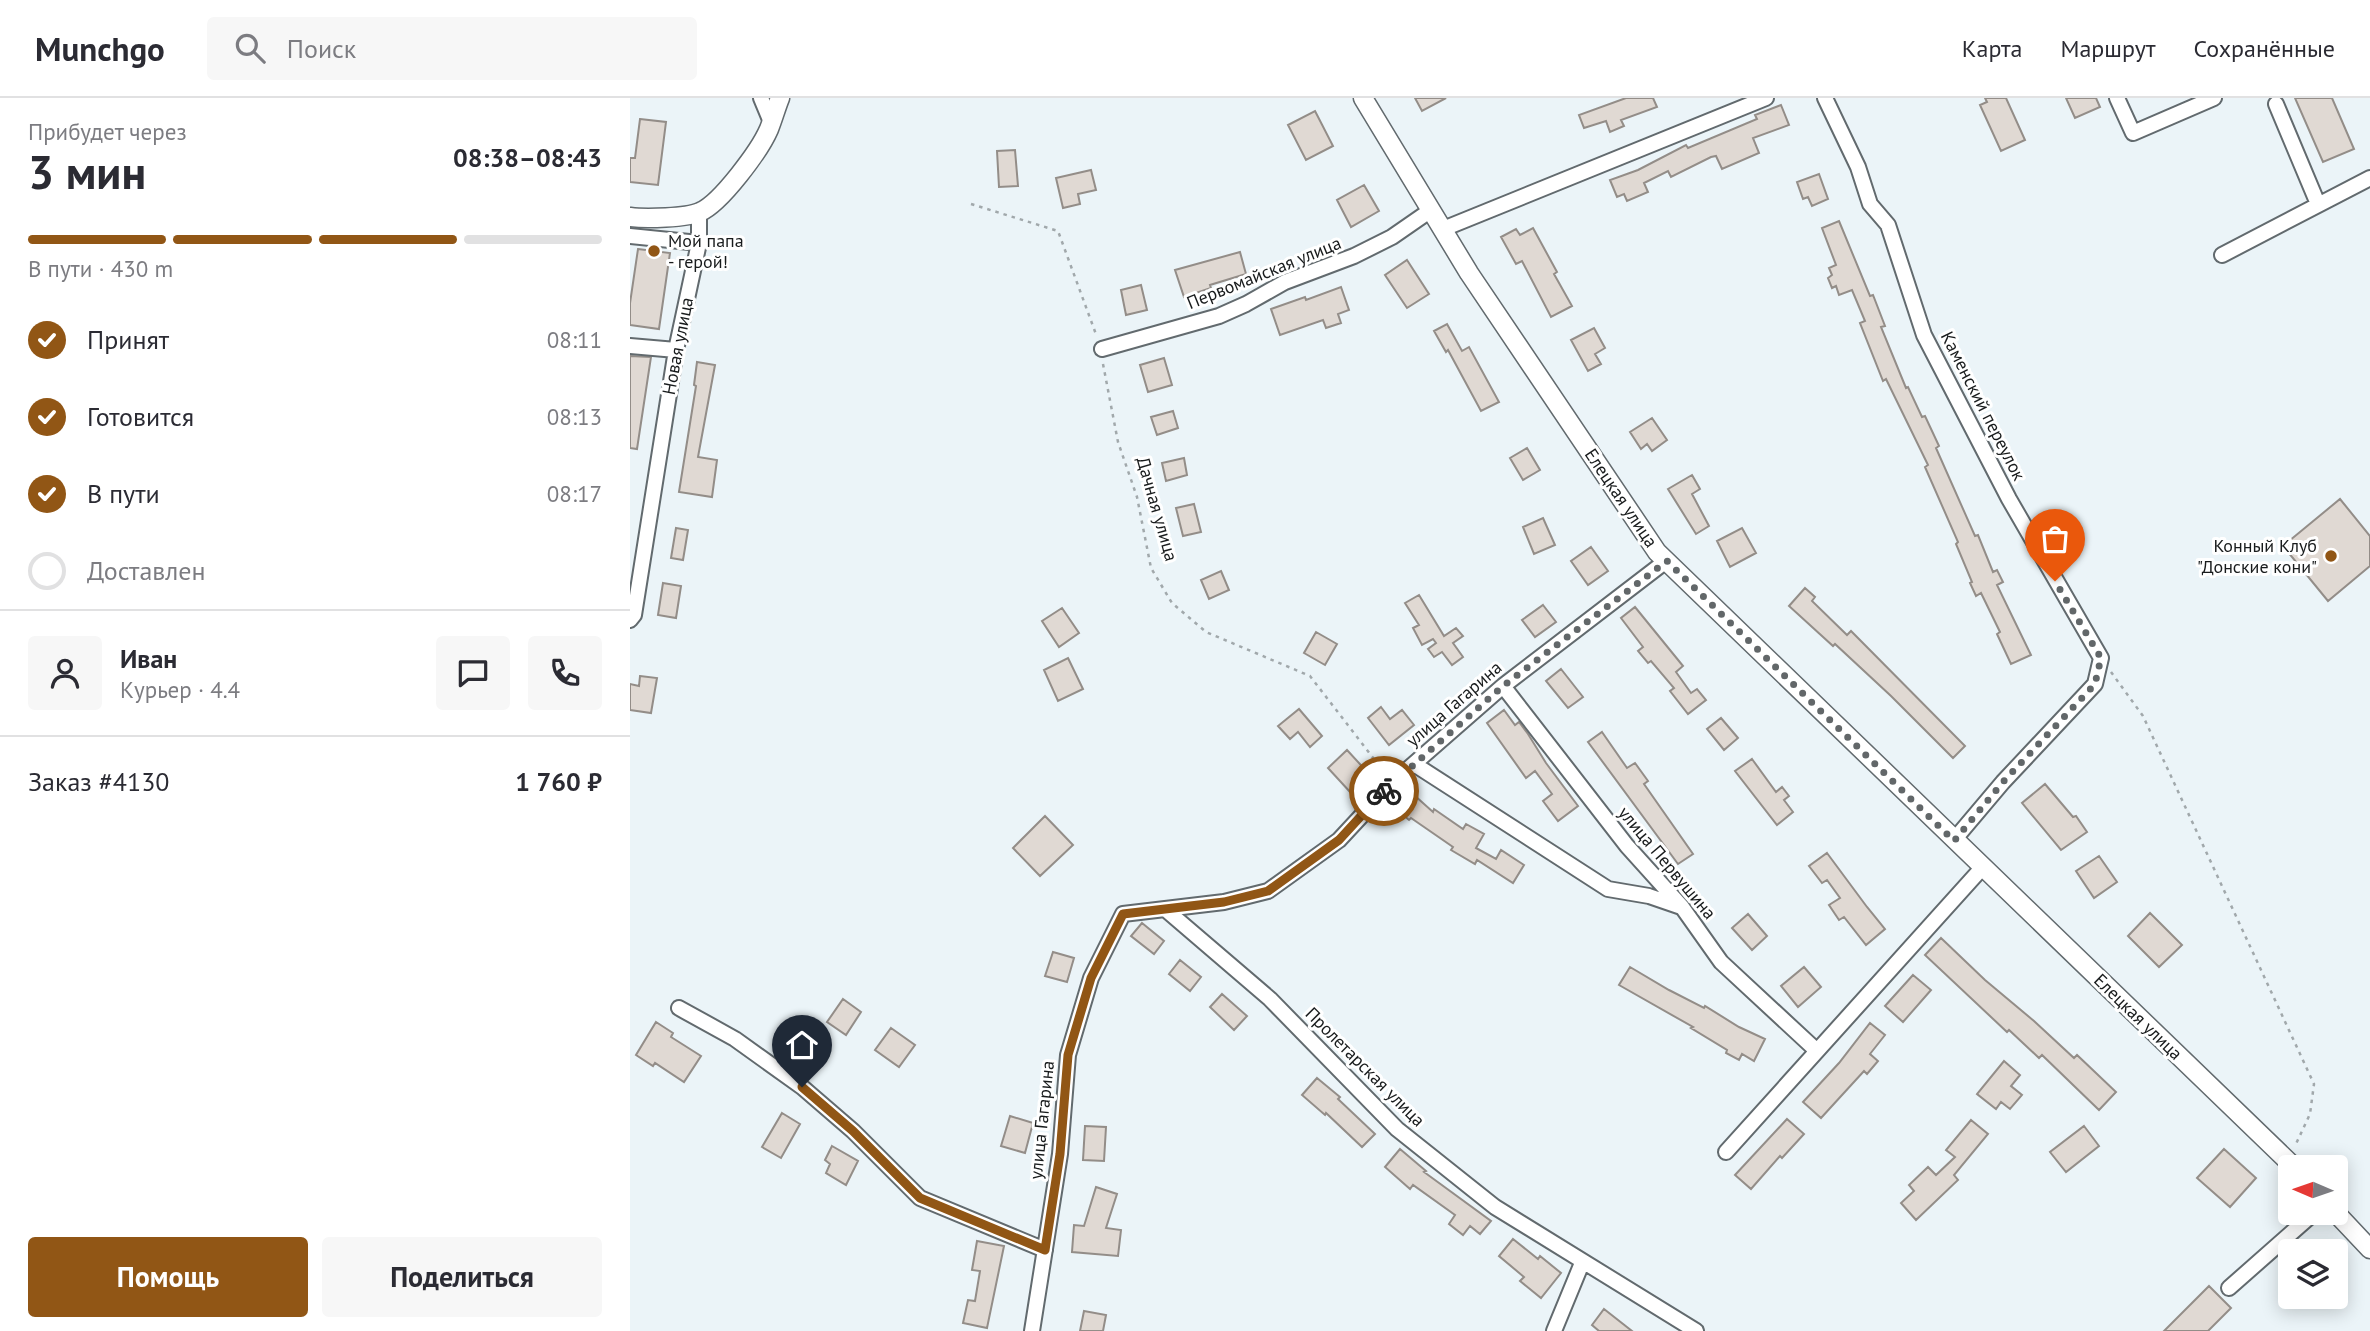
<!DOCTYPE html>
<html lang="ru">
<meta charset="utf-8">
<style>
:root{--surface:#fff;--page:#f7f7f7;--text:#2b2b33;--muted:#7c7c81;--line:#e1e1e2;--accent:#915615}
body{margin:0;font-family:"PT Sans",sans-serif;background:var(--page);color:var(--text);height:100vh;display:flex;flex-direction:column;font-size:26px;white-space:nowrap}
*{box-sizing:border-box;margin:0}
p{font-size:23px;color:var(--muted)}
.icon{flex:none;width:38px;height:38px;fill:none;stroke:currentColor;stroke-width:2;stroke-linecap:round;stroke-linejoin:round}
.map{position:relative;flex:1;overflow:hidden}
.drawer{display:flex;flex-direction:column;background:var(--surface);width:630px}
.drawer>*{flex:none}
.needle{width:46px;rotate:272deg}
.controls{position:absolute;left:1648px;top:1057px;display:grid;gap:14px}
.controls a{display:grid;place-items:center;width:70px;height:70px;border-radius:7px;background:var(--surface);box-shadow:0 4px 18px #0003;font-size:35px}
.pin{position:absolute;display:grid;place-items:center;width:60px;height:60px;color:#fff;margin:-72px -30px;border-radius:50% 50% 50% 0;rotate:-45deg;box-shadow:0 0 7px #0007}
.pin .icon{rotate:45deg}
.courier{position:absolute;display:grid;place-items:center;width:70px;height:70px;margin:-35px;border:5px solid #915615;border-radius:50%;background:#fff;color:#222;box-shadow:0 2px 9px #0007}
.overview em{font-style:normal;font-weight:800}
.overview div{display:flex;flex-direction:column-reverse}
.overview{display:flex;align-items:center;justify-content:space-between;height:119px;padding:0 28px}
h1{font-size:46px;font-weight:800;line-height:52px}
.bar{display:grid;grid-template-columns:repeat(4,1fr);gap:10px 7px;align-content:center;height:84px;padding:0 28px}
.bar i{height:9px;border-radius:5px;background:var(--line)}
.bar .selected{background:var(--accent)}
.bar p{grid-column:span 4}
.line{display:flex;align-items:center;gap:18px;padding:0 28px;border-top:2px solid var(--line)}
.line div{flex:1}
.round{display:grid;place-items:center;flex:none;width:74px;height:74px;border-radius:7px;background:var(--page)}
ol{padding:0 28px;list-style:none}
li{display:flex;align-items:center;gap:21px;height:77px}
li p{margin-inline-start:auto}
li .icon{padding:7px;border-radius:50%;background:var(--accent);color:#fff;stroke-width:4}
li:last-child{color:var(--muted)}
li i{width:38px;height:38px;border:4px solid var(--line);border-radius:50%}
.cta{display:flex;gap:14px;margin-top:auto;padding:14px 28px}
.cta a{flex:1;height:80px;border-radius:7px;background:var(--accent);color:#fff;font-size:28px;font-weight:800;line-height:80px;text-align:center}
.cta a+a{background:var(--page);color:var(--text)}
header{display:flex;align-items:center;gap:42px;box-sizing:border-box;height:98px;padding:0 35px;background:var(--surface);border-bottom:2px solid var(--line)}
header strong{font-size:33px}
nav{display:flex;gap:38px;margin-inline-start:auto;font-size:24px}
.search{width:490px;height:63px;background:var(--page);display:flex;align-items:center;gap:18px;box-sizing:border-box;padding:0 24px;border-radius:7px;color:var(--muted);font-size:26px}
main{display:flex;flex:1;min-height:0}
.map>svg:first-child{display:block}
.building{fill:#e0d9d3;stroke:#938d88;stroke-width:2}
.lines{fill:none;stroke-linecap:round;stroke-linejoin:round}
.minor-casing{stroke:#626a6e;stroke-width:18}
.major-casing{stroke:#626a6e;stroke-width:21}
.path{stroke:#a1a8ab;stroke-width:2.5;stroke-dasharray:3.5 5;stroke-linecap:butt}
.minor{stroke:#fff;stroke-width:14}
.major{stroke:#fff;stroke-width:18}
.done{stroke:#626769;stroke-width:7;stroke-dasharray:0 12.6}
.route{stroke:#915615;stroke-width:9}
.poi-dot{fill:#915615;stroke:#fff;stroke-width:2.5}
.labels{text-anchor:middle;stroke-width:6;stroke-linejoin:round;paint-order:stroke}
.poi-label{font-size:18px;fill:#181b1c;stroke:#fff;text-anchor:start}
.street-label{font-size:18px;fill:#181b1c;stroke:#fff}
</style>
<header>
<strong>Munchgo</strong>
<div class="search"><svg class="icon" aria-label="search" viewBox="0 0 24 24"><circle cx="10" cy="10" r="6"/><path d="M15 15l6 6"/></svg>Поиск</div>
<nav><a>Карта</a><a>Маршрут</a><a>Сохранённые</a></nav>
</header>
<main>
<section class="drawer">
<div class="overview"><div><h1>3 мин</h1><p>Прибудет через</p></div><em>08:38–08:43</em></div>
<div class="bar"><i class="selected"></i><i class="selected"></i><i class="selected"></i><i></i><p>В пути · 430 m</p></div>
<ol>
<li><svg class="icon" aria-label="check" viewBox="0 0 24 24"><path d="M5 12l5 5 9-10"/></svg>Принят<p>08:11</p></li>
<li><svg class="icon" aria-label="check" viewBox="0 0 24 24"><path d="M5 12l5 5 9-10"/></svg>Готовится<p>08:13</p></li>
<li><svg class="icon" aria-label="check" viewBox="0 0 24 24"><path d="M5 12l5 5 9-10"/></svg>В пути<p>08:17</p></li>
<li><i></i>Доставлен</li>
</ol>
<div class="line" style="height:126px"><a class="round"><svg class="icon" aria-label="person" viewBox="0 0 24 24"><circle cx="12" cy="8" r="4"/><path d="M4 21q1-7 8-7t8 7"/></svg></a><div><b>Иван</b><p>Курьер · 4.4</p></div><a class="round"><svg class="icon" aria-label="chat" viewBox="0 0 24 24"><path d="M4 5h16v11H9l-5 4z"/></svg></a><a class="round"><svg class="icon" aria-label="phone" viewBox="0 0 24 24"><path d="M5 4h4l2 5-3 2q2 4 5 5l2-3 5 2v4C11 20 4 13 5 4z"/></svg></a></div>
<div class="line" style="height:91px"><div>Заказ #4130</div><b>1 760 ₽</b></div>
<div class="cta"><a>Помощь</a><a>Поделиться</a></div>
</section>
<div class="map">
<svg width="1740" height="1233" viewBox="0 0 1740 1233">
<rect width="100%" height="100%" fill="#ebf4f8"/>
<path class="building" d="M785,0h31l-24,13z
M996,0h27l4,9 -36,13 3,6 -14,6 -4,-11 -22,7 -5,-13z
M1355,0h21l19,42 -24,11 -21,-46 7,-3z
M1436,0h30l4,9 -25,11z
M1665,0h37l22,51 -31,13z
M1151,7l8,20 -36,13 6,15 -37,16 -6,-13 -5,1 -40,20 -3,-6 -24,12 4,9 -21,9 -3,-7 -7,3 -7,-17 28,-10 48,-25 2,3 69,-29 -2,-4z
M685,13l18,35 -27,14 -18,-35z
M10,21l26,3 -8,63 -28,-3v-24h5z
M385,52l3,36 -19,1 -2,-36z
M461,72l5,20 -18,4 2,10 -17,4 -7,-30z
M1189,76l9,25 -16,7 -4,-9 -5,2 -6,-17z
M734,87l15,26 -28,16 -14,-27z
M1209,123l31,75 3,-1 12,31 -4,1 25,61 2,-1 14,30 3,-1 14,30 -3,2 39,88 3,-1 15,37 4,-2 6,12 -6,3 34,70 -20,9 -14,-30 3,-2 -19,-39 -5,3 -6,-13 2,-1 -16,-38 2,-2 -33,-75 3,-2 -42,-86 -3,2 -23,-58 5,-2 -13,-31 -13,5 -3,-9 -4,2 -4,-10 4,-3 -3,-7 7,-3 -14,-37z
M903,130l24,44 -3,2 18,32 -21,11 -29,-56 -6,3 -15,-27 15,-8 4,6z
M8,151l32,4 -11,76 -29,-4v-22z
M610,154l6,22 -36,11 1,3 -27,9 -9,-27z
M777,162l22,34 -22,14 -22,-33z
M511,187l6,25 -21,5 -5,-25z
M711,189l8,23 -11,4 3,9 -15,5 -3,-8 -43,15 -9,-26 34,-12 1,3z
M817,226l15,27 7,-4 30,55 -18,9 -33,-61 -2,2 -12,-21z
M964,230l11,20 -10,6 6,10 -13,7 -17,-31z
M0,258l21,1 -14,92 -7,-1z
M534,260l8,27 -24,7 -8,-27z
M67,264l18,3 -17,92 19,3 -5,37 -33,-5 17,-106 -2,-1z
M543,313l5,17 -21,7 -6,-18z
M1022,320l15,22 -15,11 -5,-7 -6,5 -11,-17z
M897,350l13,22 -17,10 -13,-22z
M554,360l3,17 -21,6 -4,-18z
M1062,377l8,14 -8,5 17,32 -13,8 -28,-45z
M1710,401l30,37v30l-42,35 -45,-55z
M564,406l7,28 -18,4 -7,-28z
M913,420l12,27 -21,9 -11,-27z
M46,430l12,2 -5,30 -12,-2z
M1112,430l14,25 -26,14 -13,-26z
M961,449l17,24 -20,14 -17,-24z
M591,473l8,19 -20,9 -8,-19z
M33,485l18,3 -5,32 -18,-3z
M1175,490l10,9 -3,4 35,34 4,-4 114,115 -12,12 -62,-62 -56,-52 -2,2 -44,-40z
M789,497l25,41 12,-8 7,8 -10,7 10,14 -11,8 -10,-13 -8,5 -6,-8 8,-6 -3,-4 -11,6 -9,-17 6,-3 -14,-22z
M913,507l13,17 -21,15 -13,-17z
M1005,509l48,59 -7,6 15,21 6,-4 9,11 -18,14 -18,-23 4,-3 -23,-27 -3,2 -10,-12 5,-4 -22,-29z
M432,510l17,25 -20,14 -17,-26z
M686,534l21,12 -12,21 -21,-12z
M438,560l15,31 -25,12 -14,-31z
M931,571l22,28 -15,11 -22,-27z
M10,578l17,2 -6,35 -21,-3v-26l9,2z
M751,609l9,12 12,-9 12,15 -25,20 -21,-27z
M669,611l23,27 -12,11 -12,-15 -8,7 -12,-13z
M874,612l11,15 4,-3 9,12 18,29 32,43 -20,15 -15,-20 9,-7 -17,-23 -9,7 -39,-55z
M1091,620l17,20 -14,12 -17,-21z
M972,634l25,36 8,-5 13,18 -4,3 49,70 -15,10 -90,-122z
M717,652l23,25 -19,18 -23,-25z
M1122,661l24,33 6,-5 7,9 -5,4 9,12 -16,13 -42,-54z
M1415,686l28,33 3,-1 11,16 -26,18 -39,-47z
M774,688l29,26 1,-3 29,20 3,-5 18,10 -8,14 20,11 5,-9 23,15 -11,18 -36,-23 -2,4 -24,-14 2,-3 -42,-29 -2,2 -7,-6 -6,7 -13,-11z
M415,718l28,29 -33,31 -27,-28z
M1197,755l40,54 18,22 -19,16 -22,-28 -5,3 -10,-15 11,-7 -13,-18 -5,3 -13,-17z
M1469,758l18,26 -23,16 -18,-27z
M1520,815l32,32 -23,22 -31,-31z
M1118,816l19,22 -15,14 -20,-22z
M512,825l22,18 -10,13 -23,-18z
M1311,840l44,42 49,41 40,37 3,-3 39,37 -17,18 -57,-55 -3,3 -30,-28 -2,2 -82,-77z
M423,854l21,6 -7,24 -22,-6z
M550,862l21,17 -11,14 -21,-17z
M1000,869l39,23 35,18 1,-2 34,21 26,12 -11,22 -12,-7 -3,6 -13,-7 1,-3 -36,-22 2,-1 -74,-42z
M1174,869l17,20 -23,20 -17,-21z
M1283,877l18,15 -28,32 -18,-16z
M592,896l25,22 -13,14 -24,-23z
M213,901l18,13 -15,23 -19,-13z
M26,924l17,11 -2,4 30,19 -17,26 -29,-19 -2,3 -17,-11z
M1240,925l15,12 -15,19 8,7 -11,13 -3,-3 -43,47 -18,-16 36,-39z
M261,930l24,17 -16,22 -24,-17z
M1374,963l16,14 -9,11 11,9 -12,14 -9,-7 -5,7 -19,-15z
M687,980l23,19 -2,2 37,35 -13,13 -36,-34 -1,2 -23,-20z
M152,1015l18,11 -19,34 -19,-11z
M380,1018l23,7 -8,30 -24,-7z
M1157,1021l17,15 -22,24 -2,-2 -29,33 -16,-14z
M1341,1022l17,14 -34,41 4,5 -42,40 -15,-17 13,-12 -5,-6 19,-18 8,8 19,-18 -9,-7z
M455,1028l21,1 -2,34 -21,-1z
M1454,1028l15,20 -33,26 -16,-20z
M202,1048l26,15 -12,24 -20,-12 4,-9 -5,-4z
M770,1051l26,22 -2,1 67,49 -11,13 -10,-8 -7,9 -14,-11 6,-9 -42,-30 -3,4 -25,-22z
M1594,1051l32,29 -26,29 -33,-29z
M466,1089l21,7 -11,34 15,2 -3,26 -46,-4 2,-27 10,1z
M883,1141l25,20 2,-3 21,17 -20,25 -21,-17 4,-4 -25,-21z
M347,1143l27,5 -17,82 -24,-5 5,-23 7,1 5,-30 -8,-1z
M1579,1188l22,22 -23,23h-44z
M974,1211l28,22h-33l-7,-6z
M454,1213l22,4 -3,16h-23z"/>
<g class="lines">
<defs>
<path id="minor" d="M131,0l10,24
M1195,0l33,69 12,37 18,21 36,110 85,164 92,159 -6,26 -92,98 -49,58
M1487,0l16,35 81,-35
M1646,6l42,100
M813,131l323,-131
M0,138l69,7
M1592,157l148,-77
M0,248l46,4
M472,251l117,-33 27,-12 39,-22 69,-26 38,-19 39,-27
M0,522l4,-5 42,-265 23,-107v-30
M873,588l124,160 55,61 39,55 96,89
M784,666l194,125 41,7 32,11
M535,811l105,90 127,130 98,78 201,124
M49,910l56,31 67,48 51,44 67,67 125,52
M1096,1054l256,-284
M1599,1190l85,-75
M402,1233l28,-177 8,-99 23,-77 32,-64 101,-12 44,-11 71,-51 53,-57 111,-97 163,-125
M924,1233l28,-68"/>
<path id="major" d="M733,0l106,175 188,279 637,615
M0,119c15,2 57,1 70,-5 21,-9 60,-62 69,-83 4,-10 7,-21 11,-31
M1706,1115l34,36"/>
</defs>
<use href="#minor" class="minor-casing"/>
<use href="#major" class="major-casing"/>
<path class="path" d="M341,106l87,27 39,106
M473,266l15,78 19,55 14,71 21,35 34,29 104,44 74,96
M1481,574l32,44 171,368 -4,30 -15,32"/>
<use href="#minor" class="minor"/>
<use href="#major" class="major"/>
</g>
<g class="lines">
<path class="done" d="M754,693l119,-105 164,-125 287,280 49,-59 92,-98 6,-26 -46,-77"/>
<path class="route" d="M172,989l51,44 67,67 125,52 15,-96 8,-99 23,-77 32,-64 101,-12 44,-11 71,-51 45,-49"/>
</g>
<g class="poi-dot">
<circle cx="24" cy="153" r="7"/>
<circle cx="1701" cy="458" r="7"/>
</g>
<g class="labels">
<g class="poi-label">
<text x="38" y="149">Мой папа<tspan x="38" dy="21">- герой!</tspan></text>
<text x="1687" y="454" text-anchor="end">Конный Клуб<tspan x="1687" dy="21">"Донские кони"</tspan></text>
</g>
<g class="street-label">
<text transform="translate(634 175) rotate(-22)" y="6">Первомайская улица</text>
<text transform="translate(48 248) rotate(-79)" y="6">Новая улица</text>
<text transform="translate(1353 308) rotate(63)" y="6">Каменский переулок</text>
<text transform="translate(991 400) rotate(56)" y="6">Елецкая улица</text>
<text transform="translate(527 411) rotate(74)" y="6">Дачная улица</text>
<text transform="translate(824 606) rotate(-41)" y="6">улица Гагарина</text>
<text transform="translate(1037 765) rotate(50)" y="6">улица Первушина</text>
<text transform="translate(1508 919) rotate(44)" y="6">Елецкая улица</text>
<text transform="translate(735 969) rotate(45)" y="6">Пролетарская улица</text>
<text transform="translate(412 1022) rotate(-84)" y="6">улица Гагарина</text>
</g>
</g>
</svg>
<div class="controls">
<a><svg class="needle" viewBox="-14 -14 28 28"><path d="M0-13l5 13h-10z" fill="#e53935"/><path d="M0 13l5-13h-10z" fill="#7c7c81"/></svg></a>
<a><svg class="icon" aria-label="layers" viewBox="0 0 24 24"><path d="M12 4l9 5-9 5-9-5zM3 14l9 5 9-5"/></svg></a>
</div>
<div class="pin" style="left:1425px;top:483px;background:#ea580c"><svg class="icon" aria-label="bag" viewBox="0 0 24 24"><path d="M5 8h14l-1 12H6zM9 8a3 3 0 0 1 6 0"/></svg></div>
<div class="pin" style="left:172px;top:989px;background:#1f2937"><svg class="icon" aria-label="home" viewBox="0 0 24 24"><path d="M3 11l9-7 9 7M6 9v11h12V9"/></svg></div>
<div class="courier" style="left:754px;top:693px"><svg class="icon" aria-label="bike" viewBox="0 0 24 24"><circle cx="6" cy="16" r="4"/><circle cx="18" cy="16" r="4"/><path d="M6 16l4-8h5l3 8M10 8l3 8H6M13 5h3"/></svg></div>
</div>
</main>
